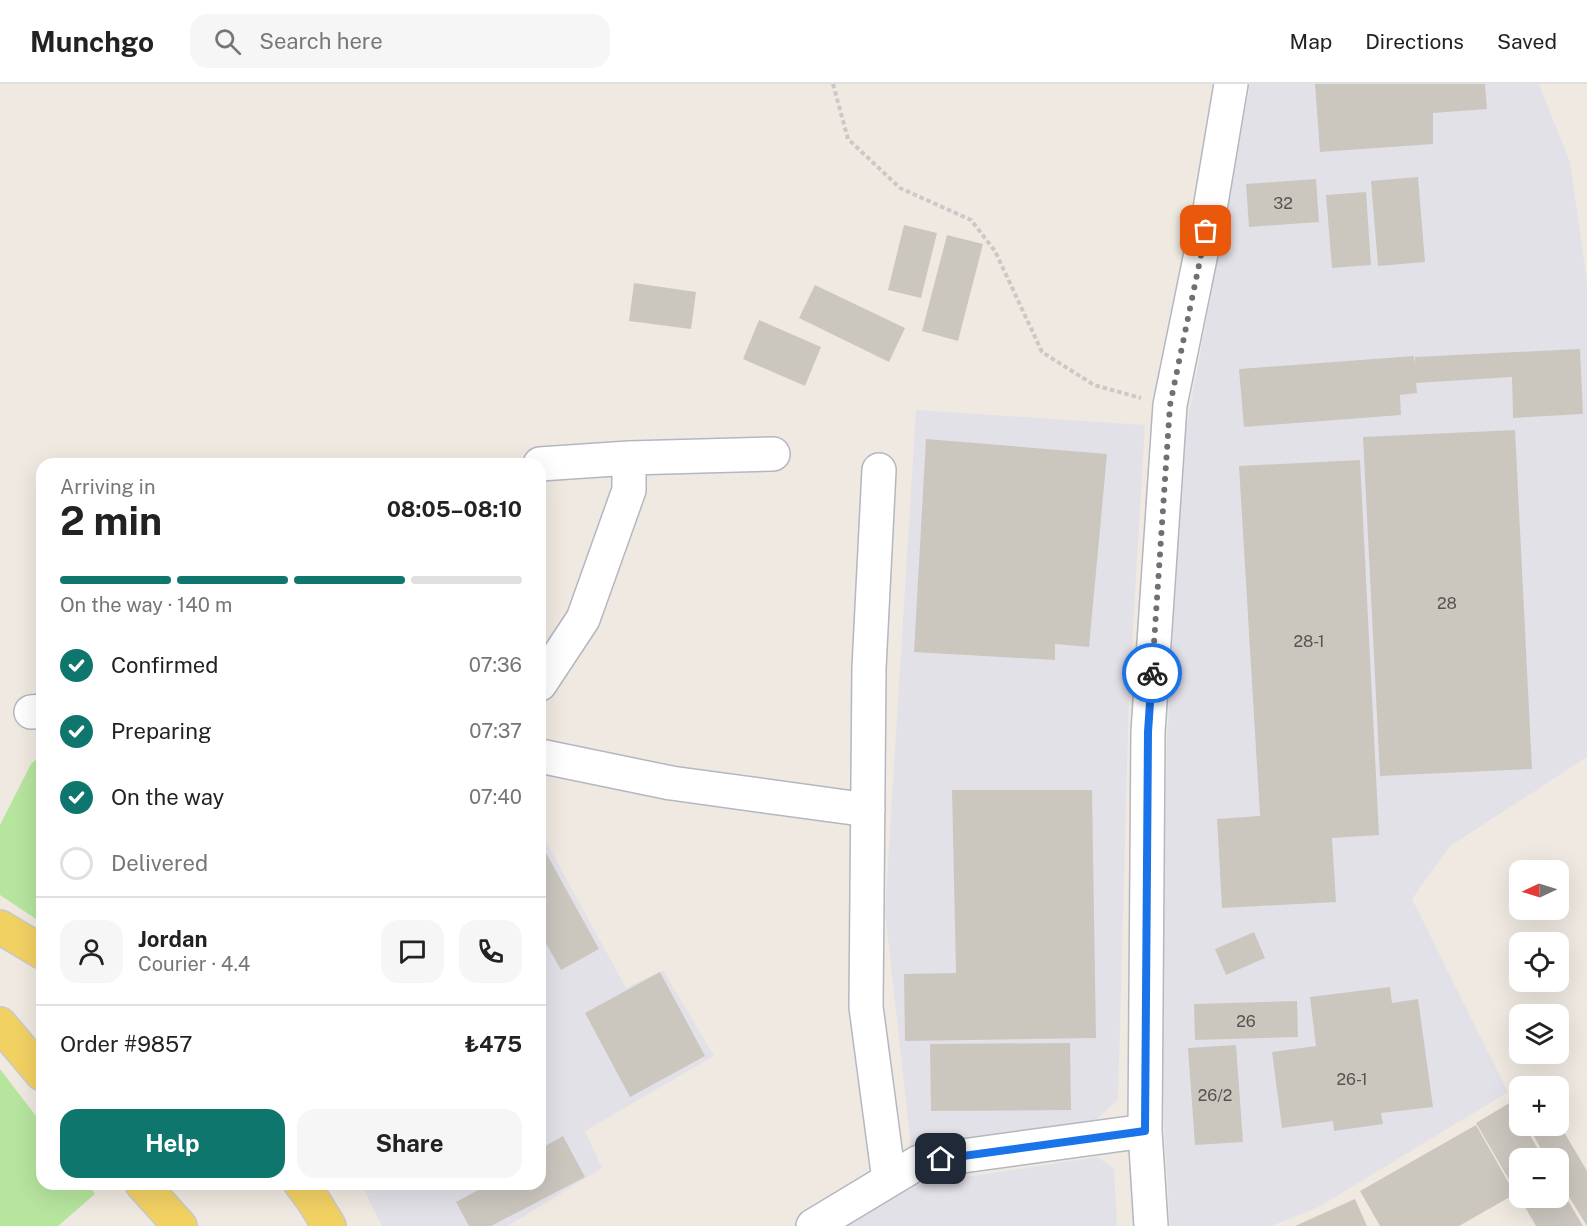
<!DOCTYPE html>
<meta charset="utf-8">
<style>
:root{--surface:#fff;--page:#f6f6f6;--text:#222;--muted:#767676;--line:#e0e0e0;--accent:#0f766e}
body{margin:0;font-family:"Public Sans",sans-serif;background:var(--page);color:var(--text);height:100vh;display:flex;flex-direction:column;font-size:22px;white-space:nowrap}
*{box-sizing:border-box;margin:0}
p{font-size:20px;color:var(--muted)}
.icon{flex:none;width:33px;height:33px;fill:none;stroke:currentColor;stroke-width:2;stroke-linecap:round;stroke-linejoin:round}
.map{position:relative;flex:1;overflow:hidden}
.sheet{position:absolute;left:36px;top:374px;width:510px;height:732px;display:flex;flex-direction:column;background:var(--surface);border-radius:18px;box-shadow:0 6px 24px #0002}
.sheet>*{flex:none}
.needle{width:39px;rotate:266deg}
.fabs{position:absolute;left:1509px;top:776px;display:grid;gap:12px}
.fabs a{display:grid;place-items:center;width:60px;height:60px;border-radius:12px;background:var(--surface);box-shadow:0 6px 24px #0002;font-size:30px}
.pin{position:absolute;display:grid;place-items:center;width:51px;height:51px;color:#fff;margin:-26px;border-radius:12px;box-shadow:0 3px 9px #0006}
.courier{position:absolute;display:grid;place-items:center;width:60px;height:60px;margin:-30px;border:4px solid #1a73e8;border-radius:50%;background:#fff;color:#222;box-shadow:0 2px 8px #0007}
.headline em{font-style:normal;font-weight:700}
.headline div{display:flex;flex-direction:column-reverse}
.headline{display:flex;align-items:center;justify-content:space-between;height:102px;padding:0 24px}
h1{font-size:39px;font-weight:700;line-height:45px}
.bar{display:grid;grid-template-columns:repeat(4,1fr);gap:9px 6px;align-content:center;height:72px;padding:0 24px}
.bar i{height:8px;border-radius:4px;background:var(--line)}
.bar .on{background:var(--accent)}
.bar p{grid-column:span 4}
.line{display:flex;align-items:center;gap:15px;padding:0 24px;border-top:2px solid var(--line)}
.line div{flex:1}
.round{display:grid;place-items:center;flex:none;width:63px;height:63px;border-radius:18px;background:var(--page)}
ol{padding:0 24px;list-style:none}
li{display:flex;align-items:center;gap:18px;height:66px}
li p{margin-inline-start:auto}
li .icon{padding:6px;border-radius:50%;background:var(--accent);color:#fff;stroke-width:4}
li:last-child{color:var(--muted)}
li i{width:33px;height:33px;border:3px solid var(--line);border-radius:50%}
.button{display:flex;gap:12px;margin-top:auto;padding:12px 24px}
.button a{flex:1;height:69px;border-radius:18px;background:var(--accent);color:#fff;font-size:24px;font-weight:700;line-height:69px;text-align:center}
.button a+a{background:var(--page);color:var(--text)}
header{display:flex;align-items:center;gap:36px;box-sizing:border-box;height:84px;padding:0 30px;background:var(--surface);border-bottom:2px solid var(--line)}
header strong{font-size:28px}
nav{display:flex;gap:33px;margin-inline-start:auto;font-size:21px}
.search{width:420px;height:54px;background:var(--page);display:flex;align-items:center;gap:15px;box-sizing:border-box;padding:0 21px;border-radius:18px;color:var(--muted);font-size:22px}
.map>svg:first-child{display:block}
.industrial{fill:#e3e1e8}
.green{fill:#b6e59e}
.building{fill:#cbc7bf}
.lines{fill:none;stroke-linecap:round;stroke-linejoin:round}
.minor-casing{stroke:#b4b7c1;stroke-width:36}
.major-casing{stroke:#c9c9c9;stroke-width:36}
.path{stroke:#c9c9c9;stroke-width:4;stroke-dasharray:4.5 3;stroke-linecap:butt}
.minor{stroke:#fff;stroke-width:33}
.major{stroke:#f2d163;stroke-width:33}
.done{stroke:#726f6d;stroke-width:6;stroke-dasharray:0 10.8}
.route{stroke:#1a73e8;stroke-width:8}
.labels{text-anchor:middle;stroke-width:4.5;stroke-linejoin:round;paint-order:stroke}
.number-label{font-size:16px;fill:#555452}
</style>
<header>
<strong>Munchgo</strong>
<div class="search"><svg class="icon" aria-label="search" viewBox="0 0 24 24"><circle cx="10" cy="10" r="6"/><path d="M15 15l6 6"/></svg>Search here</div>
<nav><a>Map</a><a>Directions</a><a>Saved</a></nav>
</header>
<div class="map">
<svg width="1587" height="1142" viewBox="0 0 1587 1142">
<rect width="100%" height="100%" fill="#efe9e1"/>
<path class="industrial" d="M1250,0h289l31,78 17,120v475l-137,89 -38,53 96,193 -191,116 -46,18h-101l-6,-100 -3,-117 6,-268 16,-295z
M916,326l229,15 -16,270 -11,404 -25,24 -182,24 -26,-235z
M540,747l86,157 37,-18 51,86 -129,75 17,37 -94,58h-126l-21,-42h179z
M1097,1073l17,11 3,58h-270l67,-41z"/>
<path class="green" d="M42,670v169l-42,-28v-70l31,-61z
M0,985l42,55v60h46l7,10 -37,32h-58z"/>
<path class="building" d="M1315,0h170l2,25 -54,4v31l-113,8z
M1418,93l7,85 -47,4 -7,-85z
M1316,95l3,43 -70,5 -3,-43z
M1366,108l5,73 -39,3 -6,-73z
M904,141l33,8 -16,65 -33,-8z
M947,151l36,9 -25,97 -36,-10z
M634,199l62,9 -5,37 -62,-8z
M815,201l90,43 -16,34 -90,-44z
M759,236l62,27 -16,39 -62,-27z
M1580,265l3,65 -70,4 -1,-41 -96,6 1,10 -17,2 1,20 -157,12 -5,-58 175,-13 1,10v-9z
M1515,346l17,339 -152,7 -17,-339z
M926,355l181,15 -18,193 -34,-3v16l-141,-8z
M1360,376l19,375 -47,3 4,64 -114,6 -5,-89 43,-3 -21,-350z
M952,706h140l4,248 -191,3 -1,-67 52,-1z
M540,758l59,107 -38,21 -21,-37z
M1254,848l11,26 -39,17 -11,-26z
M660,888l45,84 -75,41 -45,-84z
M1390,903l2,16 26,-4 15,108 -52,6 2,11 -49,7 -1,-10 -51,7 -10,-76 44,-6 -6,-49z
M1297,917l1,36 -103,3 -1,-36z
M1070,959l1,67 -140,1 -1,-67z
M1236,961l7,97 -48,3 -7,-97z
M1511,1018l9,15v8h4l19,33h-23v39h38v-13l25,42h-47l-60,-103z
M1558,1038l29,49v55l-29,-47v-21h-12l-18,-33h30z
M1476,1041l39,69 -56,32h-79l-20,-35z
M563,1052l22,41 -94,49h-22l-13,-24 33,-18h4l4,7 -3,-7h46v-35z
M1355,1115l12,27h-72z"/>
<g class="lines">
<defs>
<path id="minor" d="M540,380l89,-6 144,-4
M879,386l-10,198 -3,339 23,173
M540,600l43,-65 46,-129v-32
M31,628l11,-1
M540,672l131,27 197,27
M813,1142l106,-64 226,-31
M1151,1142l-6,-95 3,-399 22,-327 40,-196 21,-125"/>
<path id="major" d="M0,843l42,25
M0,940l42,50
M142,1100l38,42
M301,1100l12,16 16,26"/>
</defs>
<use href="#minor" class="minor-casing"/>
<use href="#major" class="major-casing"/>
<path class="path" d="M833,0l15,55 52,49 71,32 24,31 47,101 52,33 47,13"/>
<use href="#minor" class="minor"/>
<use href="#major" class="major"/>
</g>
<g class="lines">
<path class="done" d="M1152,589l18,-268 36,-174"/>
<path class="route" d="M941,1075l204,-28 3,-399 4,-59"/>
</g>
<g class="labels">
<g class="number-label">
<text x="1283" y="125">32</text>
<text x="1447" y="525">28</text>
<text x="1309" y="563">28-1</text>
<text x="1246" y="943">26</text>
<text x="1352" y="1001">26-1</text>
<text x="1215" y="1017">26/2</text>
</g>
</g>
</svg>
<div class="fabs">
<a><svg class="needle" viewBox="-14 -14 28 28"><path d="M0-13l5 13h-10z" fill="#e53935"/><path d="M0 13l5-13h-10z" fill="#767676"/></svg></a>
<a><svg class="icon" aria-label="locate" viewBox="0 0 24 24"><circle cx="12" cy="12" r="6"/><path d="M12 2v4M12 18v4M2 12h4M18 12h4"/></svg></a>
<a><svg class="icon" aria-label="layers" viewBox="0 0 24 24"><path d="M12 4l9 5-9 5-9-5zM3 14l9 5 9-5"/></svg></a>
<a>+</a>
<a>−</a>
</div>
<div class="pin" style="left:1206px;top:147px;background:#ea580c"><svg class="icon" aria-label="bag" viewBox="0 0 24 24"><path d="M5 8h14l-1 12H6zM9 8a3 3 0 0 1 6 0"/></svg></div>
<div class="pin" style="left:941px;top:1075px;background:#1f2937"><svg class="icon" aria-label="home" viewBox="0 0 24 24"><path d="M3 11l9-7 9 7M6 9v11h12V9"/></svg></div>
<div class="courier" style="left:1152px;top:589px"><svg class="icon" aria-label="bike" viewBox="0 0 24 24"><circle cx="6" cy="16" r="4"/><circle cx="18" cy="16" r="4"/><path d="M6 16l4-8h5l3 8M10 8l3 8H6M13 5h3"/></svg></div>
<section class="sheet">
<div class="headline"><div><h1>2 min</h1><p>Arriving in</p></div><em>08:05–08:10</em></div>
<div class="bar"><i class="on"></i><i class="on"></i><i class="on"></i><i></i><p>On the way · 140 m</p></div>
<ol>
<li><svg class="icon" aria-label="check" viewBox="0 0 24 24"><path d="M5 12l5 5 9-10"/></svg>Confirmed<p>07:36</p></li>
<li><svg class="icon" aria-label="check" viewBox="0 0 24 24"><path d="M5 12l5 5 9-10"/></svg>Preparing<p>07:37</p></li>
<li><svg class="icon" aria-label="check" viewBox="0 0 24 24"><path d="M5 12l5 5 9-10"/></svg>On the way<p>07:40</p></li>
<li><i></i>Delivered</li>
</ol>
<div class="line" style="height:108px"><a class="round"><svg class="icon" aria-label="person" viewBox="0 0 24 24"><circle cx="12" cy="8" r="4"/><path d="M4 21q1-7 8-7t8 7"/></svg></a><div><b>Jordan</b><p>Courier · 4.4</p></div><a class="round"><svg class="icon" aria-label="chat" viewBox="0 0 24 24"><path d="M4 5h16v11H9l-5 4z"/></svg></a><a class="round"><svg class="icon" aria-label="phone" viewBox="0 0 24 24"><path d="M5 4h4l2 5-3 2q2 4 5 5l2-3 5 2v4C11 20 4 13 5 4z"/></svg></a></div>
<div class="line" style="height:78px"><div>Order #9857</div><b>₺475</b></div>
<div class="button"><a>Help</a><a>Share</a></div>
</section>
</div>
